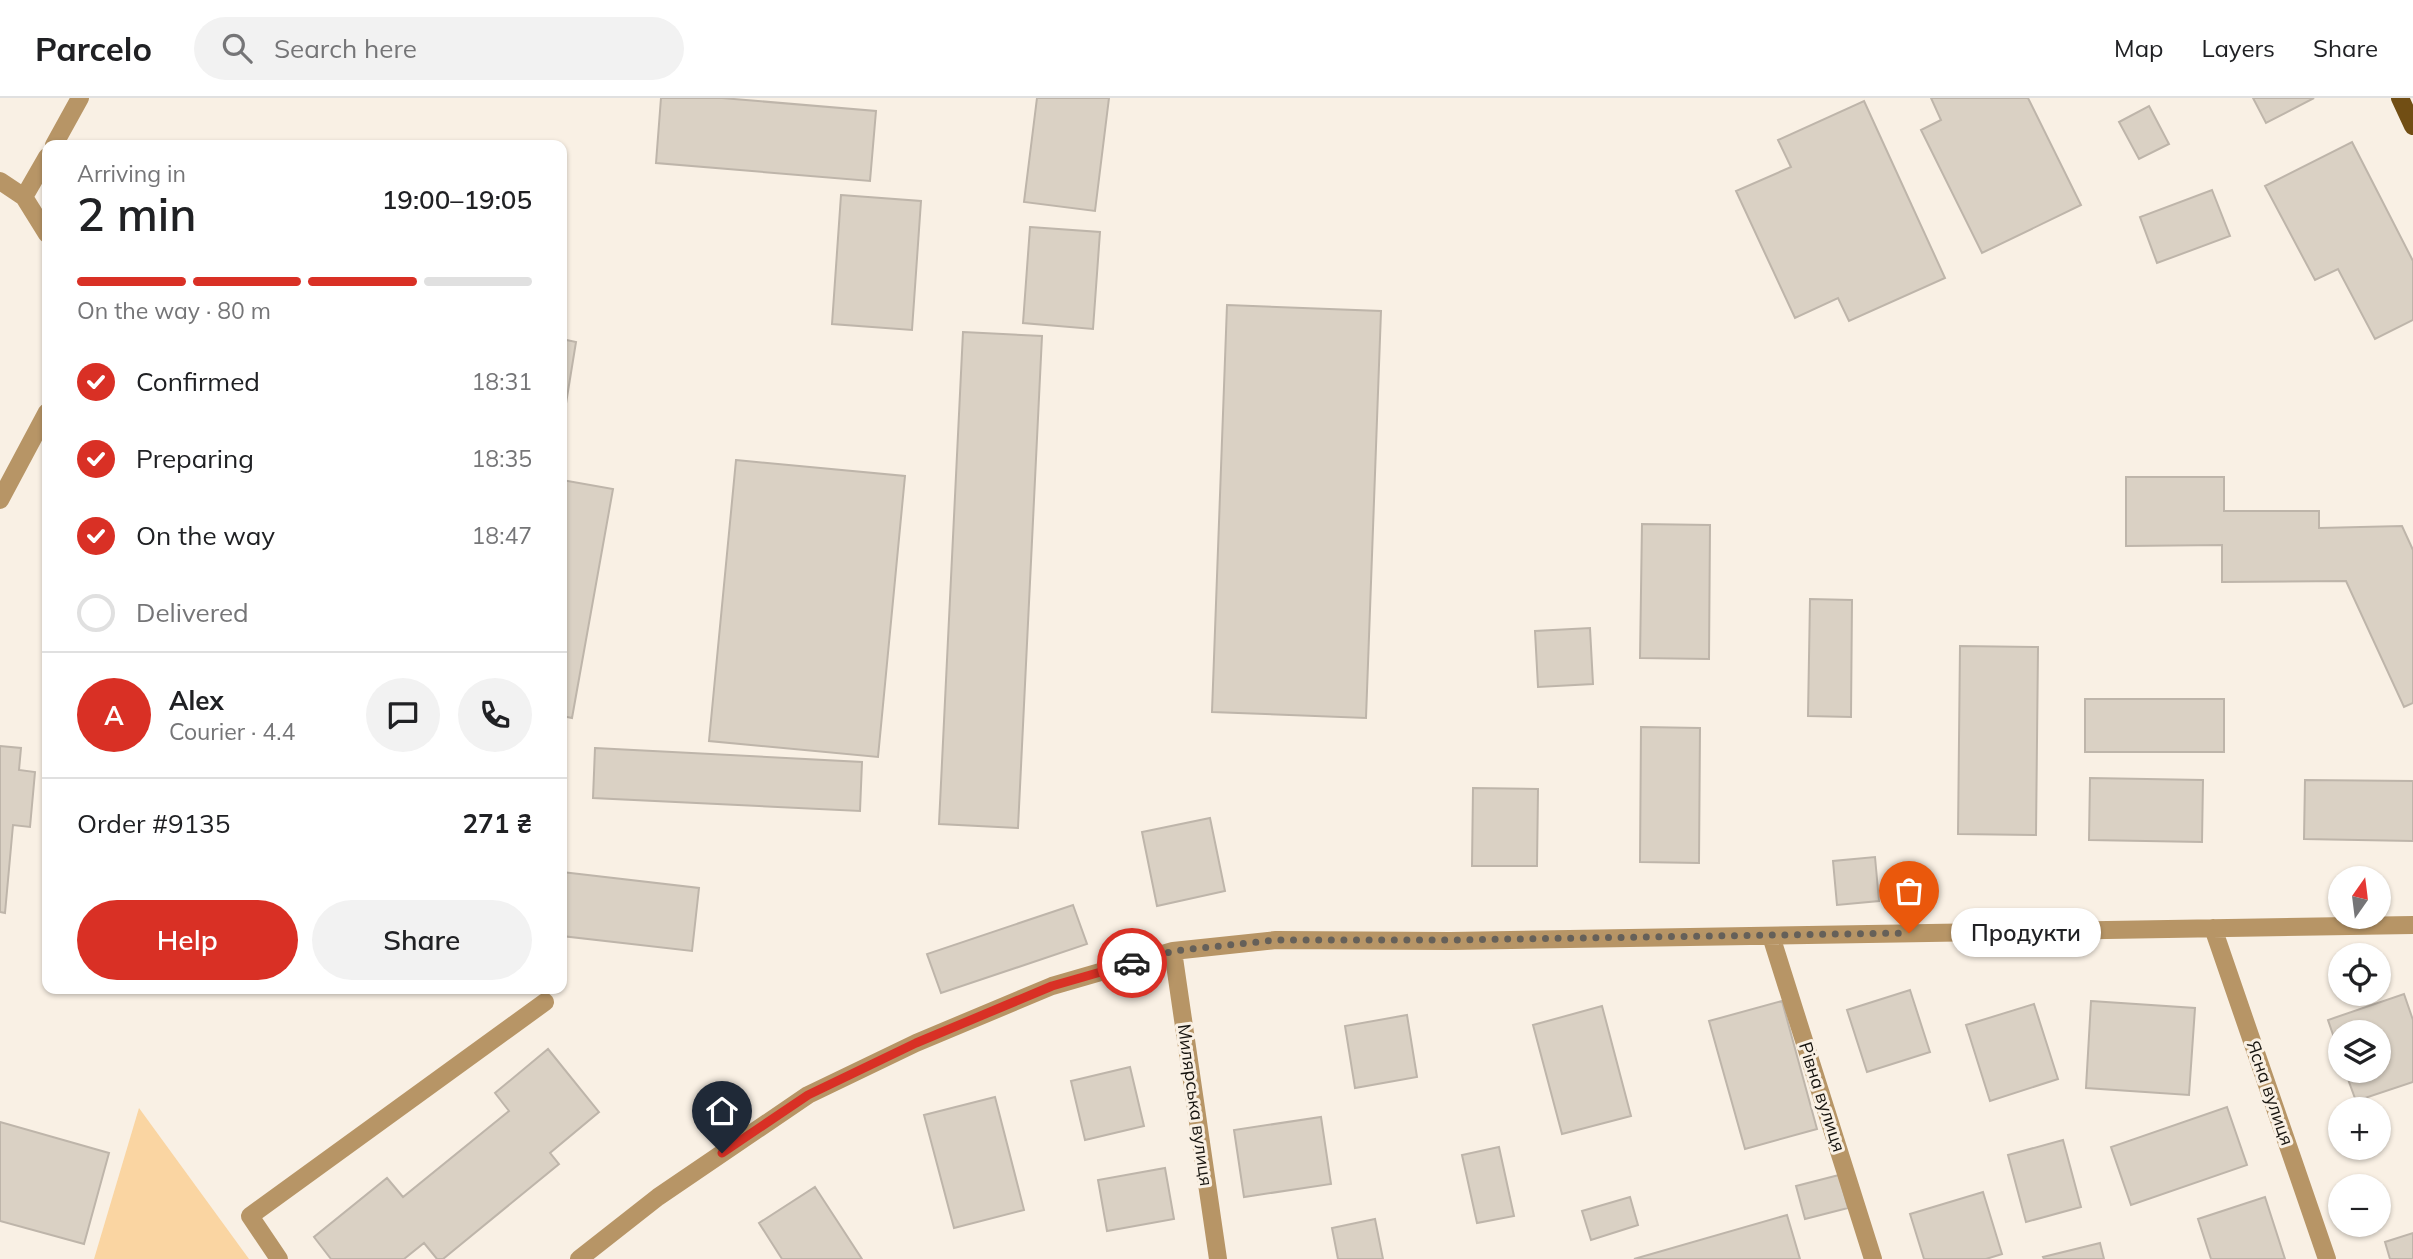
<!DOCTYPE html>
<meta charset="utf-8">
<style>
:root{--surface:#fff;--page:#f2f2f2;--text:#202124;--muted:#757577;--line:#e0e0e0;--accent:#d93025}
body{margin:0;font-family:Mulish,sans-serif;background:var(--page);color:var(--text);height:100vh;display:flex;flex-direction:column;font-size:26px;white-space:nowrap}
*{box-sizing:border-box;margin:0}
p{font-size:23px;color:var(--muted)}
.icon{flex:none;width:38px;height:38px;fill:none;stroke:currentColor;stroke-width:2;stroke-linecap:round;stroke-linejoin:round}
.map{position:relative;flex:1;overflow:hidden}
.sheet{position:absolute;left:42px;top:42px;width:525px;height:854px;display:flex;flex-direction:column;background:var(--surface);border-radius:14px;box-shadow:0 2px 5px #0004}
.sheet>*{flex:none}
.needle{width:46px;rotate:14deg}
.controls{position:absolute;left:2328px;top:768px;display:grid;gap:14px}
.controls a{display:grid;place-items:center;width:63px;height:63px;border-radius:50%;background:var(--surface);box-shadow:0 2px 5px #0004;font-size:35px}
.pin{position:absolute;display:grid;place-items:center;width:60px;height:60px;color:#fff;margin:-72px -30px;border-radius:50% 50% 50% 0;rotate:-45deg;box-shadow:0 0 7px #0007}
.pin .icon{rotate:45deg}
.courier{position:absolute;display:grid;place-items:center;width:70px;height:70px;margin:-35px;border:5px solid #d93025;border-radius:50%;background:#fff;color:#222;box-shadow:0 2px 9px #0007}
.bubble{position:absolute;height:49px;border-radius:24px;background:var(--surface);box-shadow:0 2px 5px #0004;font-size:23px;font-weight:600;line-height:49px;text-align:center}
.overview em{font-style:normal;font-weight:600}
.overview div{display:flex;flex-direction:column-reverse}
.overview{display:flex;align-items:center;justify-content:space-between;height:119px;padding:0 35px}
h1{font-size:46px;font-weight:600;line-height:52px}
.bar{display:grid;grid-template-columns:repeat(4,1fr);gap:10px 7px;align-content:center;height:84px;padding:0 35px}
.bar i{height:9px;border-radius:5px;background:var(--line)}
.bar .current{background:var(--accent)}
.bar p{grid-column:span 4}
.line{display:flex;align-items:center;gap:18px;padding:0 35px;border-top:2px solid var(--line)}
.line div{flex:1}
.round{display:grid;place-items:center;flex:none;width:74px;height:74px;border-radius:37px;background:var(--page)}
ol{padding:0 35px;list-style:none}
li{display:flex;align-items:center;gap:21px;height:77px}
li p{margin-inline-start:auto}
li .icon{padding:7px;border-radius:50%;background:var(--accent);color:#fff;stroke-width:4}
li:last-child{color:var(--muted)}
li i{width:38px;height:38px;border:4px solid var(--line);border-radius:50%}
.button{display:flex;gap:14px;margin-top:auto;padding:14px 35px}
.button a{flex:1;height:80px;border-radius:42px;background:var(--accent);color:#fff;font-size:28px;font-weight:600;line-height:80px;text-align:center}
.button a+a{background:var(--page);color:var(--text)}
header{display:flex;align-items:center;gap:42px;box-sizing:border-box;height:98px;padding:0 35px;background:var(--surface);border-bottom:2px solid var(--line)}
header strong{font-size:33px}
nav{display:flex;gap:38px;margin-inline-start:auto;font-size:24px}
.search{width:490px;height:63px;background:var(--page);display:flex;align-items:center;gap:18px;box-sizing:border-box;padding:0 24px;border-radius:38px;color:var(--muted);font-size:26px}
.map>svg:first-child{display:block}
.green{fill:#fad5a2}
.building{fill:#dad1c4;stroke:#beb5aa;stroke-width:2}
.lines{fill:none;stroke-linecap:round;stroke-linejoin:round}
.minor{stroke:#b79566;stroke-width:18}
.major{stroke:#714e14;stroke-width:18}
.done{stroke:#656059;stroke-width:7;stroke-dasharray:0 12.6}
.route{stroke:#d93025;stroke-width:9}
.labels{text-anchor:middle;stroke-width:6;stroke-linejoin:round;paint-order:stroke}
.street-label{font-size:18px;fill:#16130e;stroke:#f9f0e4}
</style>
<header>
<strong>Parcelo</strong>
<div class="search"><svg class="icon" aria-label="search" viewBox="0 0 24 24"><circle cx="10" cy="10" r="6"/><path d="M15 15l6 6"/></svg>Search here</div>
<nav><a>Map</a><a>Layers</a><a>Share</a></nav>
</header>
<div class="map">
<svg width="2413" height="1161" viewBox="0 0 2413 1161">
<rect width="100%" height="100%" fill="#f9f0e4"/>
<path class="green" d="M139,1010l110,151h-155z"/>
<path class="building" d="M661,0h61l154,13 -6,70 -214,-18z
M1037,0h72l-14,113 -71,-9z
M1931,0h97l53,107 -99,48 -61,-123 20,-10z
M2253,0h61l-48,25z
M1864,3l81,177 -96,43 -11,-23 -43,20 -59,-127 55,-24 -13,-27z
M2149,8l20,38 -30,15 -20,-37z
M2352,44l61,119v59l-38,19 -37,-70 -23,11 -50,-94z
M2212,92l18,46 -73,27 -17,-46z
M841,97l80,6 -9,129 -80,-6z
M1030,129l70,5 -7,97 -70,-6z
M1227,207l154,6 -15,407 -154,-6z
M963,234l79,4 -24,492 -79,-4z
M562,241l14,3 -13,80h-1z
M736,362l169,16 -27,281 -169,-16z
M2126,379h98v34h95v17l83,-2 11,24v153l-9,4 -58,-126 -124,1v-37l-96,1z
M562,382l51,9 -41,229 -10,-2z
M1642,426l68,1 -1,134 -69,-1z
M1810,501l42,1 -1,117 -43,-1z
M1590,530l3,56 -55,3 -3,-56z
M1960,548l78,1 -2,188 -78,-1z
M2085,601h139v53h-139z
M1641,629l59,1 -1,135 -59,-1z
M0,648l21,2 -2,22 16,2 -5,55 -17,-2 -8,88 -5,-1z
M595,650l267,14 -2,49 -267,-13z
M2090,680l113,2 -1,62 -113,-2z
M2305,682l108,1v60l-109,-2z
M1473,690l65,1 -1,77h-65z
M1210,720l15,73 -68,15 -15,-74z
M1875,759l4,44 -42,4 -4,-44z
M562,774l137,16 -7,63 -130,-15z
M1073,807l14,39 -146,49 -14,-39z
M1910,892l20,62 -63,20 -20,-62z
M2404,896l9,26v62l-57,19 -11,-30h33v-39h-38v23l-12,-35z
M1782,903l35,128 -72,20 -36,-128z
M2091,903l104,7 -6,87 -103,-7z
M2034,906l24,75 -68,22 -24,-76z
M1602,908l29,110 -69,18 -29,-109z
M1407,917l10,62 -62,11 -10,-62z
M548,951l51,63 -49,41 9,11 -116,95h-6l-13,-16 -20,16h-73l-17,-22 73,-59 16,19 106,-86 -14,-18z
M1130,969l14,59 -59,14 -14,-59z
M995,999l29,113 -70,18 -30,-113z
M2227,1009l20,58 -116,40 -20,-58z
M1321,1019l10,67 -87,13 -10,-67z
M0,1024l109,31 -25,91 -84,-23z
M2063,1042l18,67 -55,15 -18,-67z
M1499,1049l15,69 -37,7 -15,-68z
M1165,1070l9,51 -67,12 -9,-51z
M1839,1077l9,33 -43,11 -9,-33z
M815,1089l47,72h-80l-23,-36z
M1983,1094l19,62 -16,5h-62l-14,-45z
M1630,1099l8,28 -47,15 -9,-29z
M2265,1099l20,62h-74l-13,-40z
M1787,1117l13,44h-166z
M1375,1121l8,40h-45l-6,-31z
M2413,1135v26h-23l-5,-17z
M2100,1145l4,16h-60l-1,-2z"/>
<g class="lines">
<path class="minor" d="M54,47l26,-47
M0,83l24,16 23,37
M24,99l23,-40
M0,402l47,-88
M2213,830l114,331
M1771,838l102,323
M1173,853l45,308
M279,1161l-29,-43 295,-214
M579,1161l79,-62 150,-102 108,-52 136,-57 121,-35 103,-11 174,1 963,-16"/>
<path class="major" d="M2400,0l13,28"/>
</g>
<g class="lines">
<path class="done" d="M1132,865l41,-12 103,-11h174l459,-7"/>
<path class="route" d="M722,1055l86,-58 108,-52 136,-57 80,-23"/>
</g>
<g class="labels">
<g class="street-label">
<text transform="translate(2270 995) rotate(71)" y="6">Ясна вулиця</text>
<text transform="translate(1822 999) rotate(72)" y="6">Рівна вулиця</text>
<text transform="translate(1195 1007) rotate(82)" y="6">Милярська вулиця</text>
</g>
</g>
</svg>
<div class="controls">
<a><svg class="needle" viewBox="-14 -14 28 28"><path d="M0-13l5 13h-10z" fill="#e53935"/><path d="M0 13l5-13h-10z" fill="#757577"/></svg></a>
<a><svg class="icon" aria-label="locate" viewBox="0 0 24 24"><circle cx="12" cy="12" r="6"/><path d="M12 2v4M12 18v4M2 12h4M18 12h4"/></svg></a>
<a><svg class="icon" aria-label="layers" viewBox="0 0 24 24"><path d="M12 4l9 5-9 5-9-5zM3 14l9 5 9-5"/></svg></a>
<a>+</a>
<a>−</a>
</div>
<div class="pin" style="left:1909px;top:835px;background:#ea580c"><svg class="icon" aria-label="bag" viewBox="0 0 24 24"><path d="M5 8h14l-1 12H6zM9 8a3 3 0 0 1 6 0"/></svg></div>
<div class="pin" style="left:722px;top:1055px;background:#1f2937"><svg class="icon" aria-label="home" viewBox="0 0 24 24"><path d="M3 11l9-7 9 7M6 9v11h12V9"/></svg></div>
<div class="courier" style="left:1132px;top:865px"><svg class="icon" aria-label="car" viewBox="0 0 24 24"><path d="M5 17H2v-5l4-1 3-4h7l3 4 3 1v5h-3M9 17h6M6 11h13"/><circle cx="7" cy="17" r="2"/><circle cx="17" cy="17" r="2"/></svg></div>
<div class="bubble" style="left:1951px;top:810px;width:150px">Продукти</div>
<section class="sheet">
<div class="overview"><div><h1>2 min</h1><p>Arriving in</p></div><em>19:00–19:05</em></div>
<div class="bar"><i class="current"></i><i class="current"></i><i class="current"></i><i></i><p>On the way · 80 m</p></div>
<ol>
<li><svg class="icon" aria-label="check" viewBox="0 0 24 24"><path d="M5 12l5 5 9-10"/></svg>Confirmed<p>18:31</p></li>
<li><svg class="icon" aria-label="check" viewBox="0 0 24 24"><path d="M5 12l5 5 9-10"/></svg>Preparing<p>18:35</p></li>
<li><svg class="icon" aria-label="check" viewBox="0 0 24 24"><path d="M5 12l5 5 9-10"/></svg>On the way<p>18:47</p></li>
<li><i></i>Delivered</li>
</ol>
<div class="line" style="height:126px"><b class="round" style="background:var(--accent);color:#fff">A</b><div><b>Alex</b><p>Courier · 4.4</p></div><a class="round"><svg class="icon" aria-label="chat" viewBox="0 0 24 24"><path d="M4 5h16v11H9l-5 4z"/></svg></a><a class="round"><svg class="icon" aria-label="phone" viewBox="0 0 24 24"><path d="M5 4h4l2 5-3 2q2 4 5 5l2-3 5 2v4C11 20 4 13 5 4z"/></svg></a></div>
<div class="line" style="height:91px"><div>Order #9135</div><b>271 ₴</b></div>
<div class="button"><a>Help</a><a>Share</a></div>
</section>
</div>
